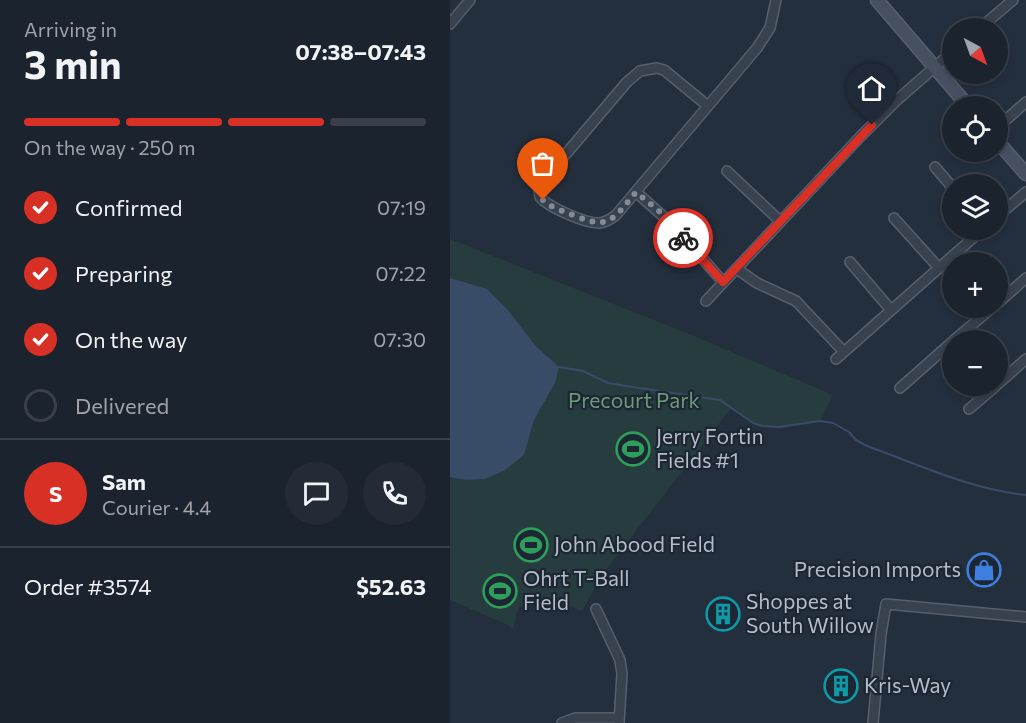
<!DOCTYPE html>
<meta charset="utf-8">
<style>
:root{--surface:#1b232e;--page:#242b36;--text:#f1f3f6;--muted:#a0a4aa;--line:#39404a;--accent:#d93025}
body{margin:0;font-family:Commissioner,sans-serif;background:var(--page);color:var(--text);height:100vh;display:flex;flex-direction:column;font-size:22px;white-space:nowrap}
*{box-sizing:border-box;margin:0}
p{font-size:20px;color:var(--muted)}
.icon{flex:none;width:33px;height:33px;fill:none;stroke:currentColor;stroke-width:2;stroke-linecap:round;stroke-linejoin:round}
.map{position:relative;flex:1;overflow:hidden}
.sheet{display:flex;flex-direction:column;background:var(--surface);width:450px}
.sheet>*{flex:none}
.needle{width:39px;rotate:139deg}
.controls{position:absolute;left:492px;top:18px;display:grid;gap:12px}
.controls a{display:grid;place-items:center;width:66px;height:66px;border-radius:50%;background:var(--surface);box-shadow:0 3px 9px #0003,0 0 0 2px var(--line);font-size:30px}
.pin{position:absolute;display:grid;place-items:center;width:51px;height:51px;color:#fff;margin:-62px -26px;border-radius:50% 50% 50% 0;rotate:-45deg;box-shadow:0 0 6px #0007}
.pin .icon{rotate:45deg}
.courier{position:absolute;display:grid;place-items:center;width:60px;height:60px;margin:-30px;border:4px solid #d93025;border-radius:50%;background:#fff;color:#222;box-shadow:0 2px 8px #0007}
.headline em{font-style:normal;font-weight:700}
.headline div{display:flex;flex-direction:column-reverse}
.headline{display:flex;align-items:center;justify-content:space-between;height:102px;padding:0 24px}
h1{font-size:39px;font-weight:700;line-height:45px}
.bar{display:grid;grid-template-columns:repeat(4,1fr);gap:9px 6px;align-content:center;height:72px;padding:0 24px}
.bar i{height:8px;border-radius:4px;background:var(--line)}
.bar .selected{background:var(--accent)}
.bar p{grid-column:span 4}
.line{display:flex;align-items:center;gap:15px;padding:0 24px;border-top:2px solid var(--line)}
.line div{flex:1}
.round{display:grid;place-items:center;flex:none;width:63px;height:63px;border-radius:32px;background:var(--page)}
ol{padding:0 24px;list-style:none}
li{display:flex;align-items:center;gap:18px;height:66px}
li p{margin-inline-start:auto}
li .icon{padding:6px;border-radius:50%;background:var(--accent);color:#fff;stroke-width:4}
li:last-child{color:var(--muted)}
li i{width:33px;height:33px;border:3px solid var(--line);border-radius:50%}
main{display:flex;flex:1;min-height:0}
.map>svg:first-child{display:block}
.green{fill:#263c3f}
.water{fill:#394c67}
.lines{fill:none;stroke-linecap:round;stroke-linejoin:round}
.stream{stroke:#394c67;stroke-width:2}
.street-casing{stroke:#565f6c;stroke-width:12}
.secondary-casing{stroke:#565f6c;stroke-width:15}
.street{stroke:#38414e;stroke-width:9}
.secondary{stroke:#465061;stroke-width:12}
.done{stroke:#828b98;stroke-width:6;stroke-dasharray:0 10.8}
.route{stroke:#d93025;stroke-width:8}
.labels{text-anchor:middle;stroke-width:4.5;stroke-linejoin:round;paint-order:stroke}
.park-label{font-size:21px;fill:#6b9a76;stroke:#1d2633}
.poi-label{font-size:21px;fill:#b4bcc9;stroke:#1d2633;text-anchor:start}
</style>
<main>
<section class="sheet">
<div class="headline"><div><h1>3 min</h1><p>Arriving in</p></div><em>07:38–07:43</em></div>
<div class="bar"><i class="selected"></i><i class="selected"></i><i class="selected"></i><i></i><p>On the way · 250 m</p></div>
<ol>
<li><svg class="icon" aria-label="check" viewBox="0 0 24 24"><path d="M5 12l5 5 9-10"/></svg>Confirmed<p>07:19</p></li>
<li><svg class="icon" aria-label="check" viewBox="0 0 24 24"><path d="M5 12l5 5 9-10"/></svg>Preparing<p>07:22</p></li>
<li><svg class="icon" aria-label="check" viewBox="0 0 24 24"><path d="M5 12l5 5 9-10"/></svg>On the way<p>07:30</p></li>
<li><i></i>Delivered</li>
</ol>
<div class="line" style="height:108px"><b class="round" style="background:var(--accent);color:#fff">S</b><div><b>Sam</b><p>Courier · 4.4</p></div><a class="round"><svg class="icon" aria-label="chat" viewBox="0 0 24 24"><path d="M4 5h16v11H9l-5 4z"/></svg></a><a class="round"><svg class="icon" aria-label="phone" viewBox="0 0 24 24"><path d="M5 4h4l2 5-3 2q2 4 5 5l2-3 5 2v4C11 20 4 13 5 4z"/></svg></a></div>
<div class="line" style="height:78px"><div>Order #3574</div><b>$52.63</b></div>
</section>
<div class="map">
<svg width="576" height="723" viewBox="0 0 576 723">
<rect width="100%" height="100%" fill="#242f3e"/>
<path class="green" d="M0,239l244,97 139,59 -13,26 -41,6 -17,-1 -9,-3 -21,-16 -131,169 -19,35 -25,-9 -33,5 -5,-1 -6,23 -5,-4 -58,-25v-123l15,3 26,-3 13,-6 20,-16 10,-35 21,-37 -6,-26 -14,-12 -28,-36 -20,-20 -37,-11z"/>
<path class="water" d="M0,278l37,11 20,20 28,36 24,22 -4,16 -21,37 -10,35 -20,16 -19,8 -20,1 -15,-3z"/>
<g class="lines">
<path class="stream" d="M109,367l24,4 25,12 18,3 94,14 33,23 9,3 17,1 41,-6 13,2 16,9 7,8 11,6c53,19 102,43 159,49"/>
<defs>
<path id="street" d="M0,24l20,-24
M530,28l33,-28
M258,106l-44,-36 -7,-2 -17,3 -13,11 -84,99 -4,8 1,8c8,10 46,27 60,26 6,-1 11,-4 16,-8l141,-167 13,-20 6,-28
M548,127l28,-25
M485,167l17,20
M277,171l53,50
M186,192l38,34 49,56
M548,216l28,-24
M444,218l45,50
M400,262l41,48
M287,269l20,14 39,18 48,51
M256,301l154,-164 36,-36 56,-49
M548,303l28,-25
M504,340l38,-32
M386,359l146,-129
M548,384l28,-25
M450,388l52,-46
M519,409l27,-23
M146,609l24,51 2,14 -3,49
M112,723l13,-5h44
M423,723l8,-89 5,-30 140,13"/>
<path id="secondary" d="M427,0l91,106
M548,142l28,32"/>
</defs>
<use href="#street" class="street-casing"/>
<use href="#secondary" class="secondary-casing"/>
<use href="#street" class="street"/>
<use href="#secondary" class="secondary"/>
</g>
<g class="lines">
<path class="done" d="M93,200c8,8 20,11 30,15 37,16 40,4 63,-23l29,24 18,22"/>
<path class="route" d="M233,238l40,44 149,-157"/>
</g>
<defs>
<symbol id="stadium-ring" viewBox="-11 -11 22 22"><circle r="9.5" fill="#1d2633" stroke="#2e9e5b" stroke-width="1.5"/><path d="M0-5a6.5 5 0 1 0 0 10a6.5 5 0 1 0 0-10ZM-3.5-1.8h7v3.6h-7Z" fill="#2e9e5b"/></symbol>
<symbol id="shop-ring" viewBox="-11 -11 22 22"><circle r="9.5" fill="#1d2633" stroke="#3f7fe0" stroke-width="1.5"/><path d="M-5-2.5h2.3a2.7 3.5 0 0 1 5.4 0H5L5.5 6h-11ZM-1.5-2.5h3a1.5 2.3 0 0 0-3 0Z" fill="#3f7fe0"/></symbol>
<symbol id="building-ring" viewBox="-11 -11 22 22"><circle r="9.5" fill="#1d2633" stroke="#0f9aa8" stroke-width="1.5"/><path d="M-4-6H4V6H1V3H-1V6H-4ZM-2.5-4.3h1.7v1.8h-1.7ZM.8-4.3h1.7v1.8H.8ZM-2.5-1h1.7V.8h-1.7ZM.8-1h1.7V.8H.8Z" fill="#0f9aa8"/></symbol>
</defs>
<g fill-rule="evenodd">
<use href="#stadium-ring" x="164" y="430" width="38" height="38"/>
<use href="#stadium-ring" x="62" y="526" width="38" height="38"/>
<use href="#shop-ring" x="515" y="551" width="38" height="38"/>
<use href="#stadium-ring" x="31" y="572" width="38" height="38"/>
<use href="#building-ring" x="254" y="595" width="38" height="38"/>
<use href="#building-ring" x="372" y="667" width="38" height="38"/>
</g>
<g class="labels">
<g class="park-label">
<text x="184" y="408">Precourt Park</text>
</g>
<g class="poi-label">
<text x="206" y="444">Jerry Fortin<tspan x="206" dy="24">Fields #1</tspan></text>
<text x="104" y="552">John Abood Field</text>
<text x="511" y="577" text-anchor="end">Precision Imports</text>
<text x="73" y="586">Ohrt T-Ball<tspan x="73" dy="24">Field</tspan></text>
<text x="296" y="609">Shoppes at<tspan x="296" dy="24">South Willow</tspan></text>
<text x="414" y="693">Kris-Way</text>
</g>
</g>
</svg>
<div class="controls">
<a><svg class="needle" viewBox="-14 -14 28 28"><path d="M0-13l5 13h-10z" fill="#e53935"/><path d="M0 13l5-13h-10z" fill="#a0a4aa"/></svg></a>
<a><svg class="icon" aria-label="locate" viewBox="0 0 24 24"><circle cx="12" cy="12" r="6"/><path d="M12 2v4M12 18v4M2 12h4M18 12h4"/></svg></a>
<a><svg class="icon" aria-label="layers" viewBox="0 0 24 24"><path d="M12 4l9 5-9 5-9-5zM3 14l9 5 9-5"/></svg></a>
<a>+</a>
<a>−</a>
</div>
<div class="pin" style="left:93px;top:200px;background:#ea580c"><svg class="icon" aria-label="bag" viewBox="0 0 24 24"><path d="M5 8h14l-1 12H6zM9 8a3 3 0 0 1 6 0"/></svg></div>
<div class="pin" style="left:422px;top:125px;background:#1f2937"><svg class="icon" aria-label="home" viewBox="0 0 24 24"><path d="M3 11l9-7 9 7M6 9v11h12V9"/></svg></div>
<div class="courier" style="left:233px;top:238px"><svg class="icon" aria-label="bike" viewBox="0 0 24 24"><circle cx="6" cy="16" r="4"/><circle cx="18" cy="16" r="4"/><path d="M6 16l4-8h5l3 8M10 8l3 8H6M13 5h3"/></svg></div>
</div>
</main>
